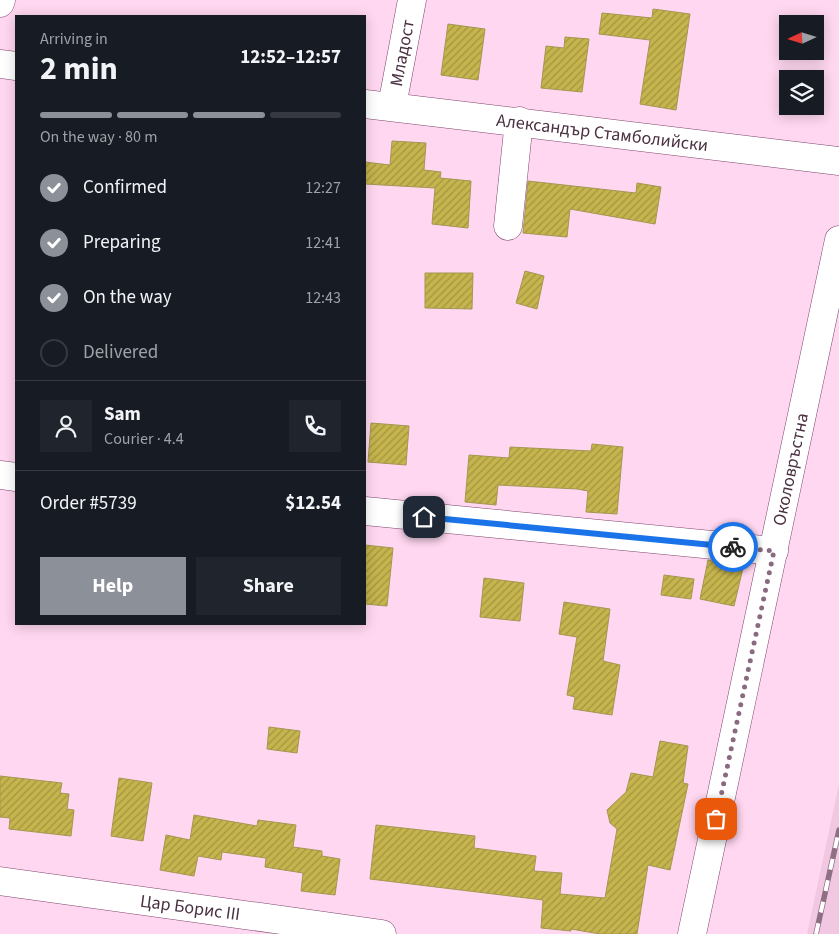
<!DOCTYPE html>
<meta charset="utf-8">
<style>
:root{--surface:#171b24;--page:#20242c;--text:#f1f3f6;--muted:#9ea1a6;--line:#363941;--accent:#8c9099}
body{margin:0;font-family:"Source Sans 3",sans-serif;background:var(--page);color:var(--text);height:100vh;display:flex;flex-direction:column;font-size:19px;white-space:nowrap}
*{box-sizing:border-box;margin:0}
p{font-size:16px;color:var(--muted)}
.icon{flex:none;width:28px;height:28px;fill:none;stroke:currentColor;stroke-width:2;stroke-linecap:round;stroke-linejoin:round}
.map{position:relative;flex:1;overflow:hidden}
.drawer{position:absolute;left:15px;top:15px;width:351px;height:610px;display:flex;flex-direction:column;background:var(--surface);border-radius:0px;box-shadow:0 2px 12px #0003}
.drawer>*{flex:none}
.needle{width:32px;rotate:266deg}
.buttons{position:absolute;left:779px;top:15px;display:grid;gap:10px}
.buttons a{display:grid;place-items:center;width:45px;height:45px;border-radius:0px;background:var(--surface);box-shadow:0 2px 12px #0003;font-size:25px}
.pin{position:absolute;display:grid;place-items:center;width:42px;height:42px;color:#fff;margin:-21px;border-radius:10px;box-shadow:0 2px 8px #0006}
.courier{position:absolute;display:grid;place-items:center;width:50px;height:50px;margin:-25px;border:4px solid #1a73e8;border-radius:50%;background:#fff;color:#222;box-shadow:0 1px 6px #0007}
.head em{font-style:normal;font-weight:700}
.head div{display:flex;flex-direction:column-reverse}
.head{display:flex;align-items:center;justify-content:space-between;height:85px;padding:0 25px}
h1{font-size:32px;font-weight:700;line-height:38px}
.bar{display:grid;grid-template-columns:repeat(4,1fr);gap:8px 5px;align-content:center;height:60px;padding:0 25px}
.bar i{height:6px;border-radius:4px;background:var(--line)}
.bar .active{background:var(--accent)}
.bar p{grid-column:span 4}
.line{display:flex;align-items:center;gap:12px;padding:0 25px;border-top:1px solid var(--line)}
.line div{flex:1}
.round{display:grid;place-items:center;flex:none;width:52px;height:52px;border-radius:0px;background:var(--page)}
ol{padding:0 25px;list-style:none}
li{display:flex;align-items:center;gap:15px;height:55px}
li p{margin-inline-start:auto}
li .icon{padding:5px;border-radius:50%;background:var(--accent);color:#fff;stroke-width:4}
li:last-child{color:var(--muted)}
li i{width:28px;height:28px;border:2px solid var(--line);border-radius:50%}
.primary-button{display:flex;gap:10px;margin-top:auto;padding:10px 25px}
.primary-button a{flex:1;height:58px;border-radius:0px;background:var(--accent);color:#fff;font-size:20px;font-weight:700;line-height:58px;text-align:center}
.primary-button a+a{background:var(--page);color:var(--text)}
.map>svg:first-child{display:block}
.built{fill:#f2c7e2}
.building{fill:url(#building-hatch);stroke:#a39751}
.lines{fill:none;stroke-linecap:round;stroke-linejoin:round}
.minor-casing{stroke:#7e466d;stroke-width:29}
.minor{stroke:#fff;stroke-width:28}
.rail-casing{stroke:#8e6f83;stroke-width:5.5}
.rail{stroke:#fff;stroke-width:4;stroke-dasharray:11;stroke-linecap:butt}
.done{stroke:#896a7e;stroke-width:5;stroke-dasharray:0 9}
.route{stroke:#1a73e8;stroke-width:6}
.labels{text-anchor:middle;stroke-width:4;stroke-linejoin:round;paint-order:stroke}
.street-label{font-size:18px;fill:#4a3041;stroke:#fff}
</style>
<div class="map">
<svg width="839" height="934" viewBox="0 0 839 934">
<defs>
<pattern id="building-hatch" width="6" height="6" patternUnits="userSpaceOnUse" patternTransform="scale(1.25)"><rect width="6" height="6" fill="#c6b54d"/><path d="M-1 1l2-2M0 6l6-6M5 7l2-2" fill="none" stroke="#a39442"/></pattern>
</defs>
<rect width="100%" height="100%" fill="#ffd7f0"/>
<path class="built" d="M839,784v150h-32z"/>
<path class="building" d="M653,9l37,5 -14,96 -36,-6 10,-64 -51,-6 3,-21 50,5z
M448,24l37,5 -7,51 -37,-5z
M565,37l24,2 -7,53 -41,-4 5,-42 18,2z
M392,141l34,2 -2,27 17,2 -1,6 31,3 -3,47 -36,-4 3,-36 -70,-4v-22l25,3z
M528,181l108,12 1,-10 24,4 -6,37 -85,-15 -3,28 -44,-4z
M525,271l19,5 -7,33 -21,-6z
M425,273h48l-1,36 -47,-1z
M371,423l38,3 -3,39 -38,-3z
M592,444l31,3 -6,67 -31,-2 2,-21 -11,-2 -79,-4 -2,20 -31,-3 4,-47 40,3 1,-11 81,4z
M365,545l28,3 -6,58 -22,-2z
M708,560l35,8 -9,38 -34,-7z
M664,575l30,4 -3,20 -30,-4z
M484,578l40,5 -4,38 -40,-4z
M564,602l46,7 -7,52 17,4 -8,50 -39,-6 2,-12 -8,-2 10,-58 -18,-3z
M269,727l31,4 -3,22 -30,-4z
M660,741l28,5 -5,37 5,1 -18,86 -22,-5 -11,69h-37l-29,-5v2l-30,-3 2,-28 -173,-21 6,-54 99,11 -1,12 62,8 -2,15 28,2 -2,21 45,4 12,-69 -7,-6 -3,-13 19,-18 5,-19 22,4z
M0,776l62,7 -2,10 9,1 -2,15 7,1 -3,26 -62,-7 1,-11 -10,-1z
M119,778l33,5 -9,58 -32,-5z
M194,815l63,11 1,-6 38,5 -3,22 29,4v5l18,3 -5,36 -34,-4 2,-18 -38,-6 1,-9 -44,-6 -1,8 -23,-4 -4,20 -34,-6 6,-35 24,5z"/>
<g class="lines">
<defs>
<g id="minor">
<path d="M0,3l1,-3"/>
<path d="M0,64l16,2"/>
<path id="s1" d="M365,104l474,57"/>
<path id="s2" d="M392,106l20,-106"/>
<path d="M508,226l11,-105"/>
<path d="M0,475l16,2"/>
<path d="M365,511l409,40"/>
<path id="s3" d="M0,881l382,53"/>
<path id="s4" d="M692,934l147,-694"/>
</g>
</defs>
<use href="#minor" class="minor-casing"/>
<use href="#minor" class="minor"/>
<defs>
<path id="rail" d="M816,934l23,-104"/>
</defs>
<use href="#rail" class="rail-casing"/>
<use href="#rail" class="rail"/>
</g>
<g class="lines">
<path class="done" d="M716,819l58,-268 -41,-4"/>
<path class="route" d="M424,517l309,30"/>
</g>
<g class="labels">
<g class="street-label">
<text dy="6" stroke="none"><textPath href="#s2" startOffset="54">Младост</textPath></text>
<text dy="6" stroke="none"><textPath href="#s1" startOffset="239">Александър Стамболийски</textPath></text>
<text dy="6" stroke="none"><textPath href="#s4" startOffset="475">Околовръстна</textPath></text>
<text dy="6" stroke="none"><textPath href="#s3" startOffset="192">Цар Борис III</textPath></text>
</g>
</g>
</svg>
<div class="buttons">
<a><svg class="needle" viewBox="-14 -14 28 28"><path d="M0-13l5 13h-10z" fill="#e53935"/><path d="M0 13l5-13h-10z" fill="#9ea1a6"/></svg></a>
<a><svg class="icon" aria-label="layers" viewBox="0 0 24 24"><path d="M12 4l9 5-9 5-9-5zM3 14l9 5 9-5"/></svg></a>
</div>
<div class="pin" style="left:716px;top:819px;background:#ea580c"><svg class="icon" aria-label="bag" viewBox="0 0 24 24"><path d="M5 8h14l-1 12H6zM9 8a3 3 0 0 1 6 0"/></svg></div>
<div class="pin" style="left:424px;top:517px;background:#1f2937"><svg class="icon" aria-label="home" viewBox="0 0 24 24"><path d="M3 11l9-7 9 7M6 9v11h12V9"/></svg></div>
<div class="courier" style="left:733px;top:547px"><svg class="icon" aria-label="bike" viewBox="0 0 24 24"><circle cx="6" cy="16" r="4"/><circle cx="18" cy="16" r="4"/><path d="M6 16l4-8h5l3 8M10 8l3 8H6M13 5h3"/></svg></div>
<section class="drawer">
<div class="head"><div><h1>2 min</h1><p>Arriving in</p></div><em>12:52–12:57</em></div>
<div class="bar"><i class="active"></i><i class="active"></i><i class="active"></i><i></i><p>On the way · 80 m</p></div>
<ol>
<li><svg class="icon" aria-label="check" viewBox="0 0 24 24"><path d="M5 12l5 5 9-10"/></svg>Confirmed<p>12:27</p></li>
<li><svg class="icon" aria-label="check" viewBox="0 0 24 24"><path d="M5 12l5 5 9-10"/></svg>Preparing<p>12:41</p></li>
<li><svg class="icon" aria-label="check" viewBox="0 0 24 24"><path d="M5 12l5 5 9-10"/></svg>On the way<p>12:43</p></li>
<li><i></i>Delivered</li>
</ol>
<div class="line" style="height:90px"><a class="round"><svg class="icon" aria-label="person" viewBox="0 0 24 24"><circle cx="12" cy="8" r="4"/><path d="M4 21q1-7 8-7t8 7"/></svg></a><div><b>Sam</b><p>Courier · 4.4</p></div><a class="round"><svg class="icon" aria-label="phone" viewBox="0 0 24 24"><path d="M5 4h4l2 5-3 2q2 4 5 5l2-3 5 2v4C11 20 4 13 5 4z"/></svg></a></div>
<div class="line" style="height:65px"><div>Order #5739</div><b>$12.54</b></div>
<div class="primary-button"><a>Help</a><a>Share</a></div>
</section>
</div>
